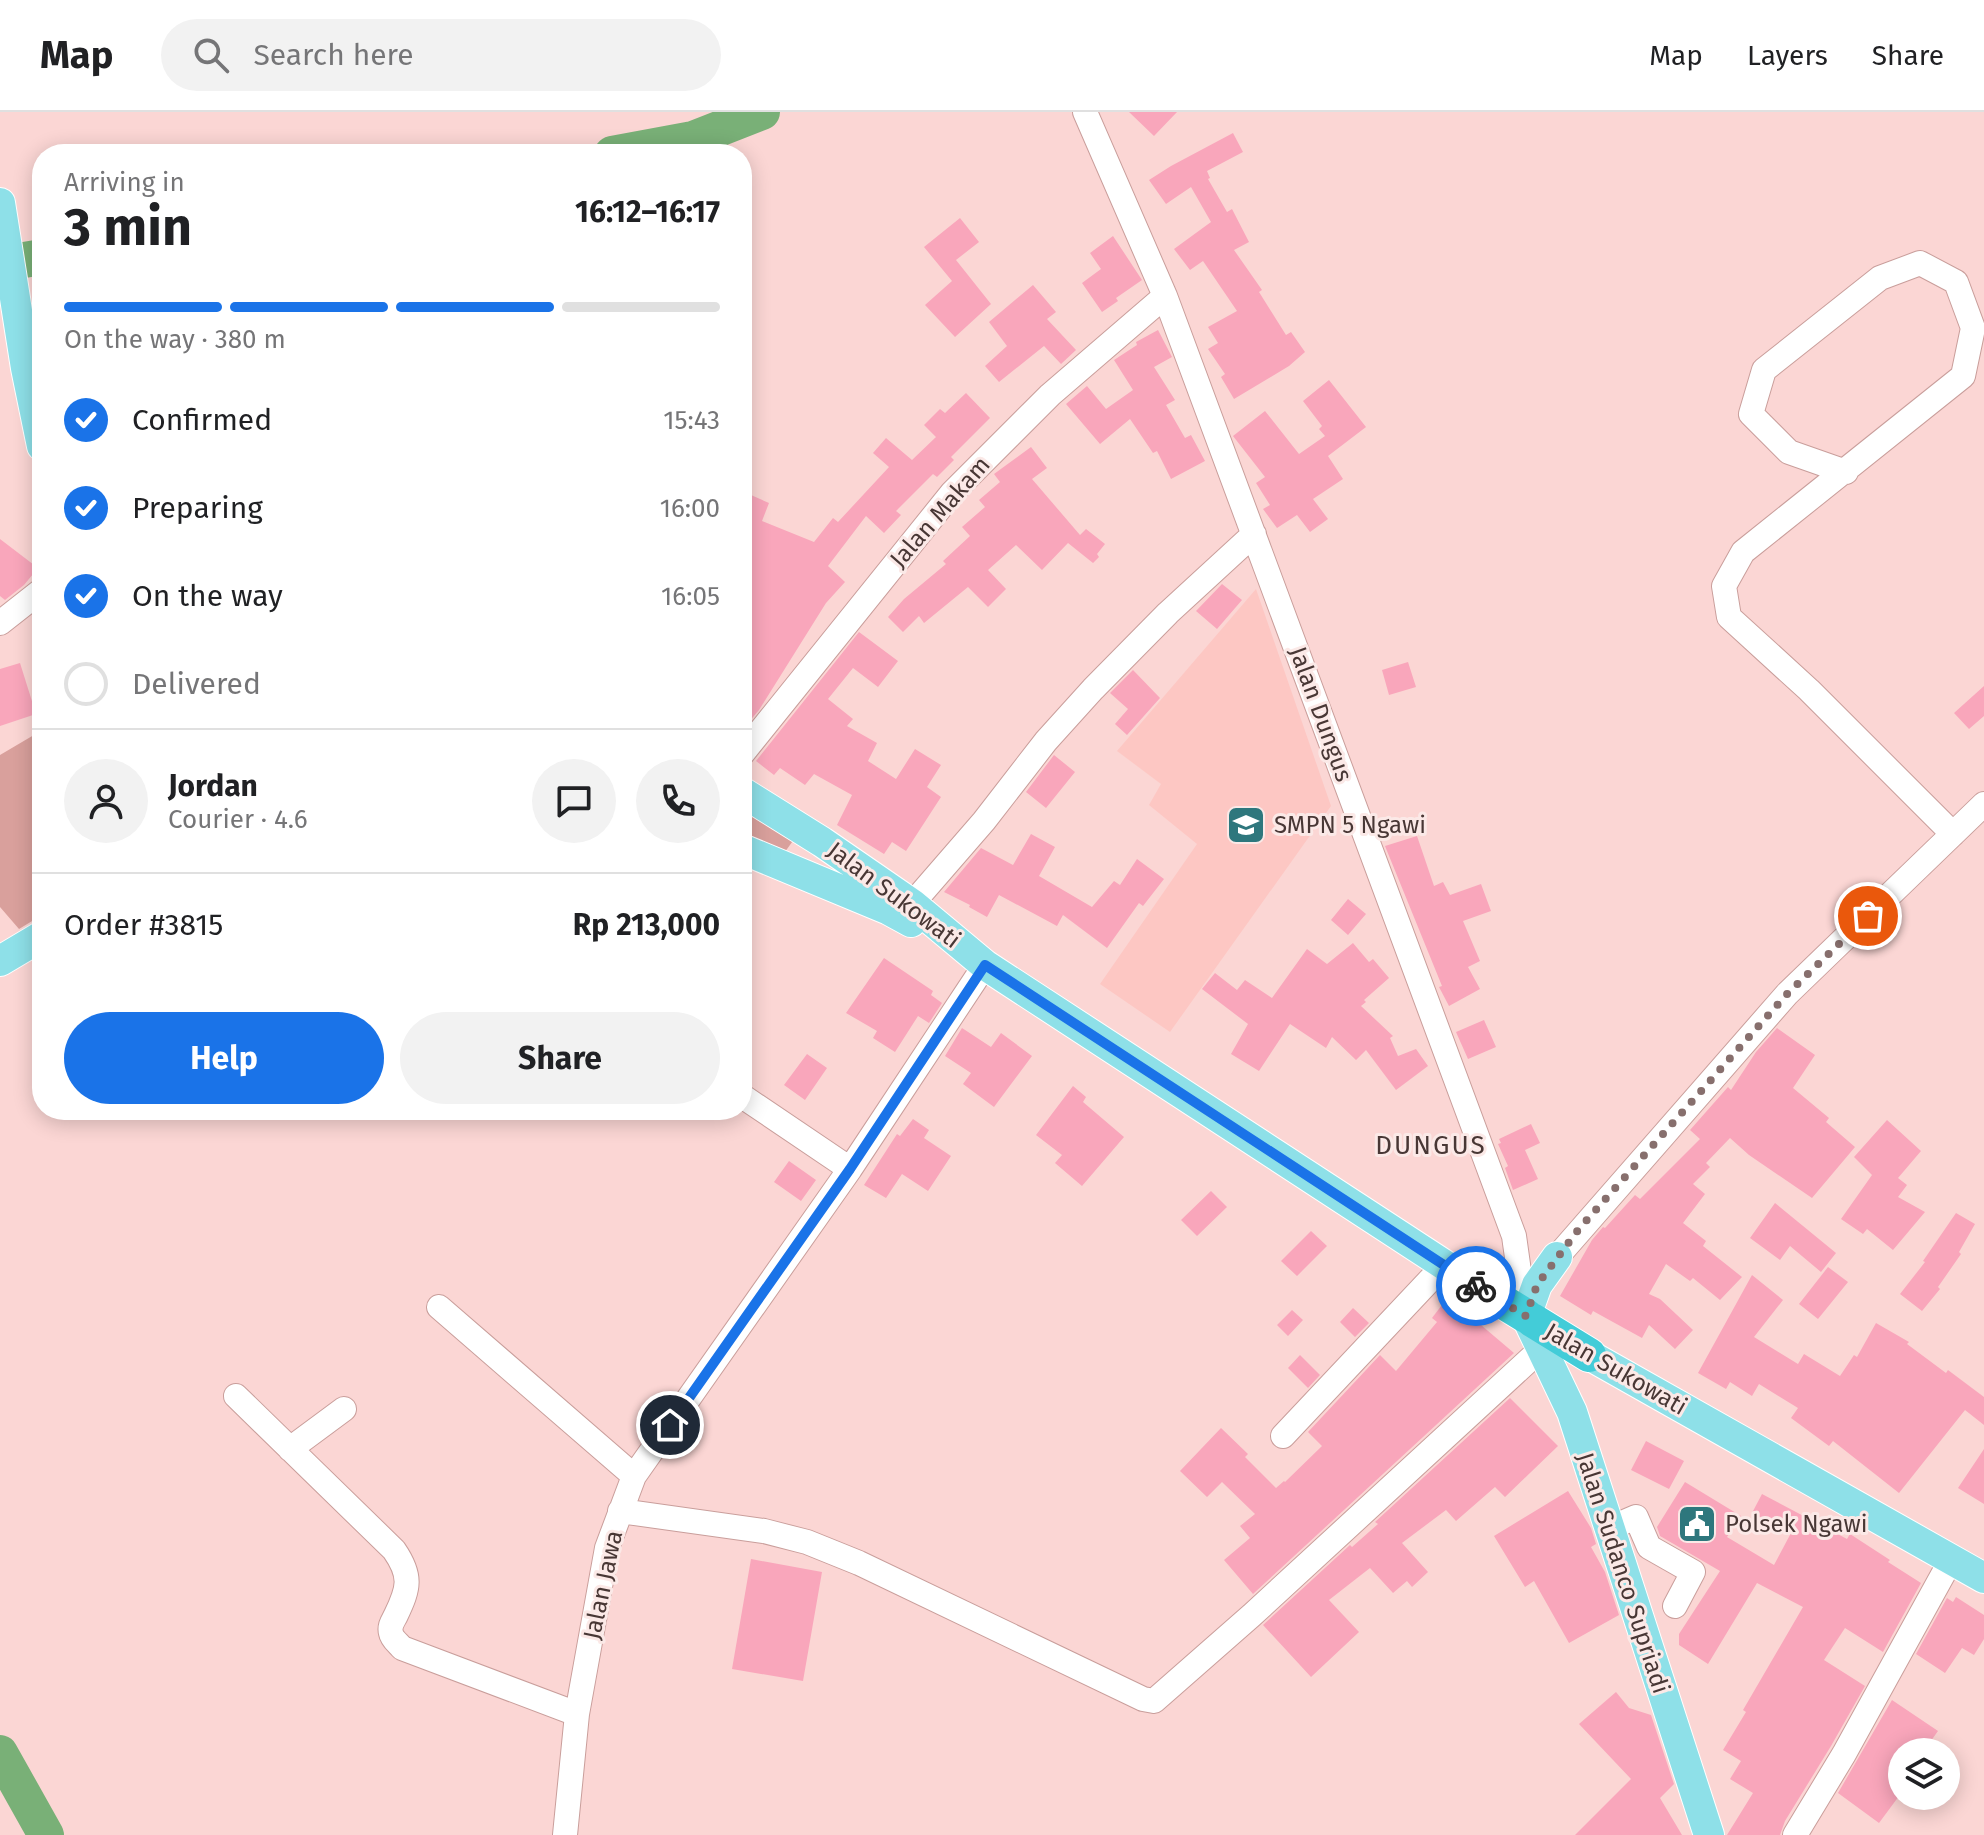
<!DOCTYPE html>
<meta charset="utf-8">
<style>
:root{--surface:#fff;--page:#f2f2f2;--text:#202124;--muted:#757577;--line:#e0e0e0;--accent:#1a73e8}
body{margin:0;font-family:"Fira Sans",sans-serif;background:var(--page);color:var(--text);height:100vh;display:flex;flex-direction:column;font-size:30px;white-space:nowrap}
*{box-sizing:border-box;margin:0}
p{font-size:26px;color:var(--muted)}
.icon{flex:none;width:44px;height:44px;fill:none;stroke:currentColor;stroke-width:2;stroke-linecap:round;stroke-linejoin:round}
.map{position:relative;flex:1;overflow:hidden}
.drawer{position:absolute;left:32px;top:32px;width:720px;height:976px;display:flex;flex-direction:column;background:var(--surface);border-radius:32px;box-shadow:0 4px 20px #0003}
.drawer>*{flex:none}
.controls{position:absolute;left:1888px;top:1626px;display:grid;gap:16px}
.controls a{display:grid;place-items:center;width:72px;height:72px;border-radius:50%;background:var(--surface);box-shadow:0 4px 20px #0003;font-size:40px}
.pin{position:absolute;display:grid;place-items:center;width:68px;height:68px;color:#fff;margin:-34px;border:4px solid #fff;border-radius:50%;box-shadow:0 2px 8px #0007}
.courier{position:absolute;display:grid;place-items:center;width:80px;height:80px;margin:-40px;border:6px solid #1a73e8;border-radius:50%;background:#fff;color:#222;box-shadow:0 2px 10px #0007}
.overview em{font-style:normal;font-weight:700}
.overview div{display:flex;flex-direction:column-reverse}
.overview{display:flex;align-items:center;justify-content:space-between;height:136px;padding:0 32px}
h1{font-size:52px;font-weight:700;line-height:60px}
.bar{display:grid;grid-template-columns:repeat(4,1fr);gap:12px 8px;align-content:center;height:96px;padding:0 32px}
.bar i{height:10px;border-radius:6px;background:var(--line)}
.bar .active{background:var(--accent)}
.bar p{grid-column:span 4}
.line{display:flex;align-items:center;gap:20px;padding:0 32px;border-top:2px solid var(--line)}
.line div{flex:1}
.round{display:grid;place-items:center;flex:none;width:84px;height:84px;border-radius:42px;background:var(--page)}
ol{padding:0 32px;list-style:none}
li{display:flex;align-items:center;gap:24px;height:88px}
li p{margin-inline-start:auto}
li .icon{padding:8px;border-radius:50%;background:var(--accent);color:#fff;stroke-width:4}
li:last-child{color:var(--muted)}
li i{width:44px;height:44px;border:4px solid var(--line);border-radius:50%}
.action{display:flex;gap:16px;margin-top:auto;padding:16px 32px}
.action a{flex:1;height:92px;border-radius:48px;background:var(--accent);color:#fff;font-size:32px;font-weight:700;line-height:92px;text-align:center}
.action a+a{background:var(--page);color:var(--text)}
header{display:flex;align-items:center;gap:48px;box-sizing:border-box;height:112px;padding:0 40px;background:var(--surface);border-bottom:2px solid var(--line)}
header strong{font-size:38px}
nav{display:flex;gap:44px;margin-inline-start:auto;font-size:28px}
.search{width:560px;height:72px;background:var(--page);display:flex;align-items:center;gap:20px;box-sizing:border-box;padding:0 28px;border-radius:44px;color:var(--muted);font-size:30px}
.map>svg:first-child{display:block}
.built{fill:#fdc7c3}
.green{fill:#d9a09c}
.lines{fill:none;stroke-linecap:round;stroke-linejoin:round}
.river{stroke:#79b077;stroke-width:36}
.building{fill:#f9a6bb}
.minor-casing{stroke:#c99e9b;stroke-width:26}
.major-casing{stroke:#fff;stroke-width:32}
.highway-casing{stroke:#fff;stroke-width:36}
.minor{stroke:#fff;stroke-width:24}
.major{stroke:#8ee0e8;stroke-width:30}
.highway{stroke:#43ccd8;stroke-width:34}
.done{stroke:#876f6d;stroke-width:8;stroke-dasharray:0 14.4}
.route{stroke:#1a73e8;stroke-width:10}
.labels{text-anchor:middle;stroke-width:6;stroke-linejoin:round;paint-order:stroke}
.street-label{font-size:24px;fill:#483735;stroke:#fbe9e7}
.poi-label{font-size:24px;fill:#483735;stroke:#fbe9e7;text-anchor:start}
.neighbourhood-label{font-size:26px;letter-spacing:2px;fill:#483735;stroke:#fbe9e7}
</style>
<header>
<strong>Map</strong>
<div class="search"><svg class="icon" aria-label="search" viewBox="0 0 24 24"><circle cx="10" cy="10" r="6"/><path d="M15 15l6 6"/></svg>Search here</div>
<nav><a>Map</a><a>Layers</a><a>Share</a></nav>
</header>
<div class="map">
<svg width="1984" height="1723" viewBox="0 0 1984 1723">
<rect width="100%" height="100%" fill="#fbd6d4"/>
<path class="built" d="M1256,477l75,217 -161,226 -70,-48 97,-140 -48,-39 12,-21 -44,-33z"/>
<path class="green" d="M39,620l3,5v178l-23,14 -19,-22v-152z
M742,692l53,34 -13,18 -40,-16z"/>
<g class="lines">
<path class="river" d="M612,42l81,-15 69,-27
M0,152l42,-7
M0,1641l46,82"/>
</g>
<path class="building" d="M1129,0h48l-23,24z
M1233,21l10,19 -36,19 3,7 -2,1 19,33 5,-3 17,33 -15,8 28,40 -3,2 27,43 5,-3 14,20 -16,14 -55,33 -13,-22 4,-3 -17,-25 10,-6 -10,-16 29,-16 -34,-50 -13,9 -16,-21 37,-27 -20,-35 -25,17 -17,-24 22,-14z
M960,106l19,24 -23,18 35,44 -36,33 -30,-32 27,-24 -28,-34z
M1113,124l29,44 -26,18 2,3 -16,11 -20,-29 19,-14 -11,-16z
M1033,173l23,27 -9,7 29,31 -15,14 -17,-18 -45,36 -14,-16 22,-20 -18,-24z
M1158,218l14,27 -18,10 21,33 -9,5 19,33 6,-3 14,26 -34,18 -14,-28 -4,2 -23,-34 -30,25 -34,-40 21,-18 19,23 27,-19 -19,-30 23,-15 -1,-3z
M1329,268l37,47 -38,29 15,23 -30,20 15,20 -18,13 -13,-17 -20,13 -14,-19 7,-4 -14,-22 9,-6 -32,-41 32,-25 34,43 26,-18 -6,-7 3,-3 -19,-25z
M966,281l24,25 -39,39 3,3 -17,17 -4,-3 -37,37 5,4 -17,18 -18,-17 -38,50 17,16 -19,21 -67,107 -17,20v-239l27,12 -7,18 52,21 19,-24 5,4 51,-55 -16,-14 13,-15 26,22 24,-23 -12,-12 16,-16 5,4z
M1031,335l16,21 -15,11 48,56 6,-6 19,15 -8,10 2,3 -6,6 -25,-20 -26,27 -26,-25 -28,25 18,19 -18,18 -20,-20 -44,36 -5,-7 -16,16 -15,-15 16,-18 42,-35 -3,-3 27,-25 -8,-9 23,-20 -6,-7 21,-18 -6,-8z
M0,427l38,29 -14,17 -19,15 -5,-4z
M1222,472l20,16 -25,29 -21,-18z
M859,520l39,29 -20,26 -25,-19 -25,31 25,20 -6,7 30,17 -9,18 28,18 19,-30 26,16 -14,22 14,10 -35,54 -14,-9 -8,12 -47,-29 15,-30 -38,-21 -9,11 -25,-17 -6,7 -18,-14z
M1408,550l8,25 -27,8 -7,-25z
M20,551l16,51 -36,12v-57z
M1133,558l27,28 -33,37 -12,-11 13,-15 -18,-16z
M1984,574v30l-15,13 -15,-16z
M1054,643l21,17 -29,36 -20,-16z
M1031,722l24,13 -16,29 53,31 22,-26 6,4 17,-26 27,20 -21,27 -4,-3 -32,45 -44,-33 -6,11 -58,-31 -12,22 -18,-10 1,-2 -26,-13 37,-44 32,17z
M1417,724l17,50 9,-4 7,13 31,-11 10,27 -28,10 17,40 -12,6 12,22 -31,17 -10,-19 3,-1 -57,-140z
M1348,787l18,15 -18,21 -17,-15z
M1353,831l16,19 4,-3 16,19 -25,22 2,2 -5,4 32,30 -3,2 8,18 18,-7 12,17 -32,24 -30,-40 -10,10 -24,-23 -6,11 -36,-24 -31,47 -28,-17 17,-30 -46,-35 13,-16 22,17 8,-10 27,18 35,-49 20,15z
M884,846l49,33 -2,4 11,8 -13,20 -11,-7 -23,36 -22,-14 4,-7 -31,-18z
M1484,908l12,27 -28,12 -12,-27z
M962,916l29,19 10,-14 31,23 -38,51 -31,-23 8,-11 -26,-17z
M1777,916l38,27 -22,33 36,30 -3,4 29,25 -43,51 -63,-43 -19,-17 -24,25 4,4 -17,17 12,10 -22,29 23,18 -3,5 39,31 -22,23 -27,-22 -3,3 -24,-17 -17,30 11,5 33,31 -18,19 -26,-24 -7,13 -49,-27 -2,4 -31,-19 32,-56 11,-13 2,1 30,-33 5,4 60,-60 -10,-9 38,-43 3,3 25,-38z
M807,942l20,14 -22,32 -21,-15z
M1073,974l13,11 -3,5 41,35 -42,49 -27,-23 7,-8 -26,-20z
M913,1007l16,11 -5,8 27,18 -23,35 -26,-17 -16,24 -22,-13 33,-51 3,2z
M1887,1008l34,31 -23,27 9,7 -9,12 27,15 -32,38 -26,-21 -4,5 -22,-15 31,-44 -18,-18z
M1531,1012l9,19 -15,7 13,29 -25,11 -8,-22 3,-2 -10,-22 3,-1 -2,-4z
M789,1049l27,19 -15,21 -27,-19z
M1211,1079l16,16 -30,29 -16,-16z
M1775,1091l61,50 -15,19 -31,-26 -10,14 -30,-22z
M1956,1101l19,11 -16,28 2,2 -23,33 2,2 -18,22 -22,-17 25,-32 -2,-1z
M1311,1119l16,15 -30,30 -16,-15z
M1828,1155l20,15 -30,37 -19,-15z
M1752,1163l31,25 -29,37 44,27 6,-10 36,22 14,-21 3,2 19,-34 33,19 -2,2 39,29 2,-3 36,27v28l-19,-15 -66,83 -66,-52 -4,5 -38,-28 7,-10 -39,-24 -7,12 -22,-14 -4,7 -28,-16z
M1448,1185l66,56 -261,241 -29,-34 26,-22 -10,-12 15,-12 -33,-32 -15,15 -27,-26 41,-43 27,26 -3,3 31,31 8,-7 1,1 37,-36 -14,-14 72,-77 16,16 41,-49 -5,-4z
M1353,1196l16,15 -14,14 -15,-15z
M1292,1198l11,10 -15,16 -11,-11z
M1300,1243l20,20 -12,13 -20,-20z
M1510,1286l48,48 -53,51 -10,-10 -39,34 -10,-11 -44,33 26,29 -16,15 -5,-6 -14,12 -23,-25 -41,32 30,32 -48,45 -48,-52 87,-80 2,2 26,-23 -3,-2z
M1646,1329l38,20 -15,28 -38,-19z
M1984,1337v55l-26,-16z
M1685,1370l56,34 -14,21 47,28 17,-32 -39,-20 10,-19 85,45 3,-5 40,26 -2,2 33,21 -38,69 -38,-24 -21,32 41,26 -34,60 -46,75 -5,14h-53l26,-42 -23,-14 11,-18 -18,-11 23,-38 -3,-2 60,-103 -46,-24 -49,81 -29,-19v-11l41,-63 -60,-35 -3,-9z
M1568,1379l23,37 5,16 -5,3 14,25 14,43 -50,28 -35,-62 -9,6 -31,-51z
M751,1447l71,13 -19,109 -71,-12z
M1956,1485l28,18v24l-10,16 -12,-7 -17,25 -29,-19 31,-56 6,4z
M1616,1580l13,16 22,7 23,69 -14,14 22,37h-107l56,-56 -52,-55z
M1892,1588l46,31 -15,21h-21v40l-23,31 -41,-30z"/>
<g class="lines">
<defs>
<path id="minor" d="M1085,0l80,184 349,940 11,78
M1846,360l-57,-20 -38,-38 13,-44 116,-92 40,-15 36,19 17,46 -10,48 -220,176 -19,34 5,31 80,73 144,144
M0,511l42,-33
M742,642l210,-261 98,-98 115,-99
M912,792l72,-83 62,-80 47,-52 75,-76 86,-79
M742,984l108,73
M1557,1145l230,-263 197,-190
M439,1195l195,169
M236,1284l158,154c18,26 15,38 2,65 -3,6 -7,11 -5,18 1,6 7,10 11,15l175,66
M1283,1324l161,-171
M290,1337l54,-40
M620,1399l144,20 43,11 52,21 284,136 11,2 98,-86 289,-266
M1608,1417l28,-12 13,30 44,25 -18,34
M565,1723l12,-121 30,-166 27,-72 216,-307 135,-204
M1795,1723l49,-81 107,-194"/>
<path id="major" d="M0,91l26,165 16,78
M742,680l80,50 90,62 73,61 484,316
M742,737l147,61 22,12
M0,849l42,-25
M1526,1204l46,96 137,423
M1526,1204l11,-31 20,-28
M1589,1243l395,223"/>
<path id="highway" d="M1469,1169l57,35
M1532,1208l57,35"/>
</defs>
<use href="#minor" class="minor-casing"/>
<use href="#major" class="major-casing"/>
<use href="#highway" class="highway-casing"/>
<use href="#minor" class="minor"/>
<use href="#major" class="major"/>
<use href="#highway" class="highway"/>
</g>
<g class="lines">
<path class="done" d="M1476,1174l50,30 11,-31 41,-55 209,-236 81,-78"/>
<path class="route" d="M670,1313l180,-256 135,-204 491,321"/>
</g>
<defs>
<symbol id="school-square" viewBox="-11 -11 22 22"><rect x="-9" y="-9" width="18" height="18" rx="4" fill="#2e777d" stroke="#fbe9e7"/><path d="M0-5L7-2L0 1L-7-2ZM-4 1L0 2.5L4 1V4Q0 6-4 4Z" fill="#fff"/></symbol>
<symbol id="civic-square" viewBox="-11 -11 22 22"><rect x="-9" y="-9" width="18" height="18" rx="4" fill="#2e777d" stroke="#fbe9e7"/><path d="M-.6-6.5H3V-4.5H.6V-3L4-1V1h2V6H-6V1h2V-1L-.6-3ZM-1.2 2.5V6h2.4V2.5Z" fill="#fff"/></symbol>
</defs>
<g fill-rule="evenodd">
<use href="#school-square" x="1224" y="691" width="44" height="44"/>
<use href="#civic-square" x="1675" y="1390" width="44" height="44"/>
</g>
<g class="labels">
<g class="street-label">
<text transform="translate(940 400) rotate(-49)" y="8">Jalan Makam</text>
<text transform="translate(1321 602) rotate(70)" y="8">Jalan Dungus</text>
<text transform="translate(894 783) rotate(37)" y="8">Jalan Sukowati</text>
<text transform="translate(1616 1257) rotate(30)" y="8">Jalan Sukowati</text>
<text transform="translate(1623 1461) rotate(72)" y="8">Jalan Sudanco Supriadi</text>
<text transform="translate(603 1473) rotate(-78)" y="8">Jalan Jawa</text>
</g>
<g class="poi-label">
<text x="1274" y="721">SMPN 5 Ngawi</text>
<text x="1725" y="1420">Polsek Ngawi</text>
</g>
<g class="neighbourhood-label">
<text x="1431" y="1042">DUNGUS</text>
</g>
</g>
</svg>
<div class="controls">
<a><svg class="icon" aria-label="layers" viewBox="0 0 24 24"><path d="M12 4l9 5-9 5-9-5zM3 14l9 5 9-5"/></svg></a>
</div>
<div class="pin" style="left:1868px;top:804px;background:#ea580c"><svg class="icon" aria-label="bag" viewBox="0 0 24 24"><path d="M5 8h14l-1 12H6zM9 8a3 3 0 0 1 6 0"/></svg></div>
<div class="pin" style="left:670px;top:1313px;background:#1f2937"><svg class="icon" aria-label="home" viewBox="0 0 24 24"><path d="M3 11l9-7 9 7M6 9v11h12V9"/></svg></div>
<div class="courier" style="left:1476px;top:1174px"><svg class="icon" aria-label="bike" viewBox="0 0 24 24"><circle cx="6" cy="16" r="4"/><circle cx="18" cy="16" r="4"/><path d="M6 16l4-8h5l3 8M10 8l3 8H6M13 5h3"/></svg></div>
<section class="drawer">
<div class="overview"><div><h1>3 min</h1><p>Arriving in</p></div><em>16:12–16:17</em></div>
<div class="bar"><i class="active"></i><i class="active"></i><i class="active"></i><i></i><p>On the way · 380 m</p></div>
<ol>
<li><svg class="icon" aria-label="check" viewBox="0 0 24 24"><path d="M5 12l5 5 9-10"/></svg>Confirmed<p>15:43</p></li>
<li><svg class="icon" aria-label="check" viewBox="0 0 24 24"><path d="M5 12l5 5 9-10"/></svg>Preparing<p>16:00</p></li>
<li><svg class="icon" aria-label="check" viewBox="0 0 24 24"><path d="M5 12l5 5 9-10"/></svg>On the way<p>16:05</p></li>
<li><i></i>Delivered</li>
</ol>
<div class="line" style="height:144px"><a class="round"><svg class="icon" aria-label="person" viewBox="0 0 24 24"><circle cx="12" cy="8" r="4"/><path d="M4 21q1-7 8-7t8 7"/></svg></a><div><b>Jordan</b><p>Courier · 4.6</p></div><a class="round"><svg class="icon" aria-label="chat" viewBox="0 0 24 24"><path d="M4 5h16v11H9l-5 4z"/></svg></a><a class="round"><svg class="icon" aria-label="phone" viewBox="0 0 24 24"><path d="M5 4h4l2 5-3 2q2 4 5 5l2-3 5 2v4C11 20 4 13 5 4z"/></svg></a></div>
<div class="line" style="height:104px"><div>Order #3815</div><b>Rp 213,000</b></div>
<div class="action"><a>Help</a><a>Share</a></div>
</section>
</div>
